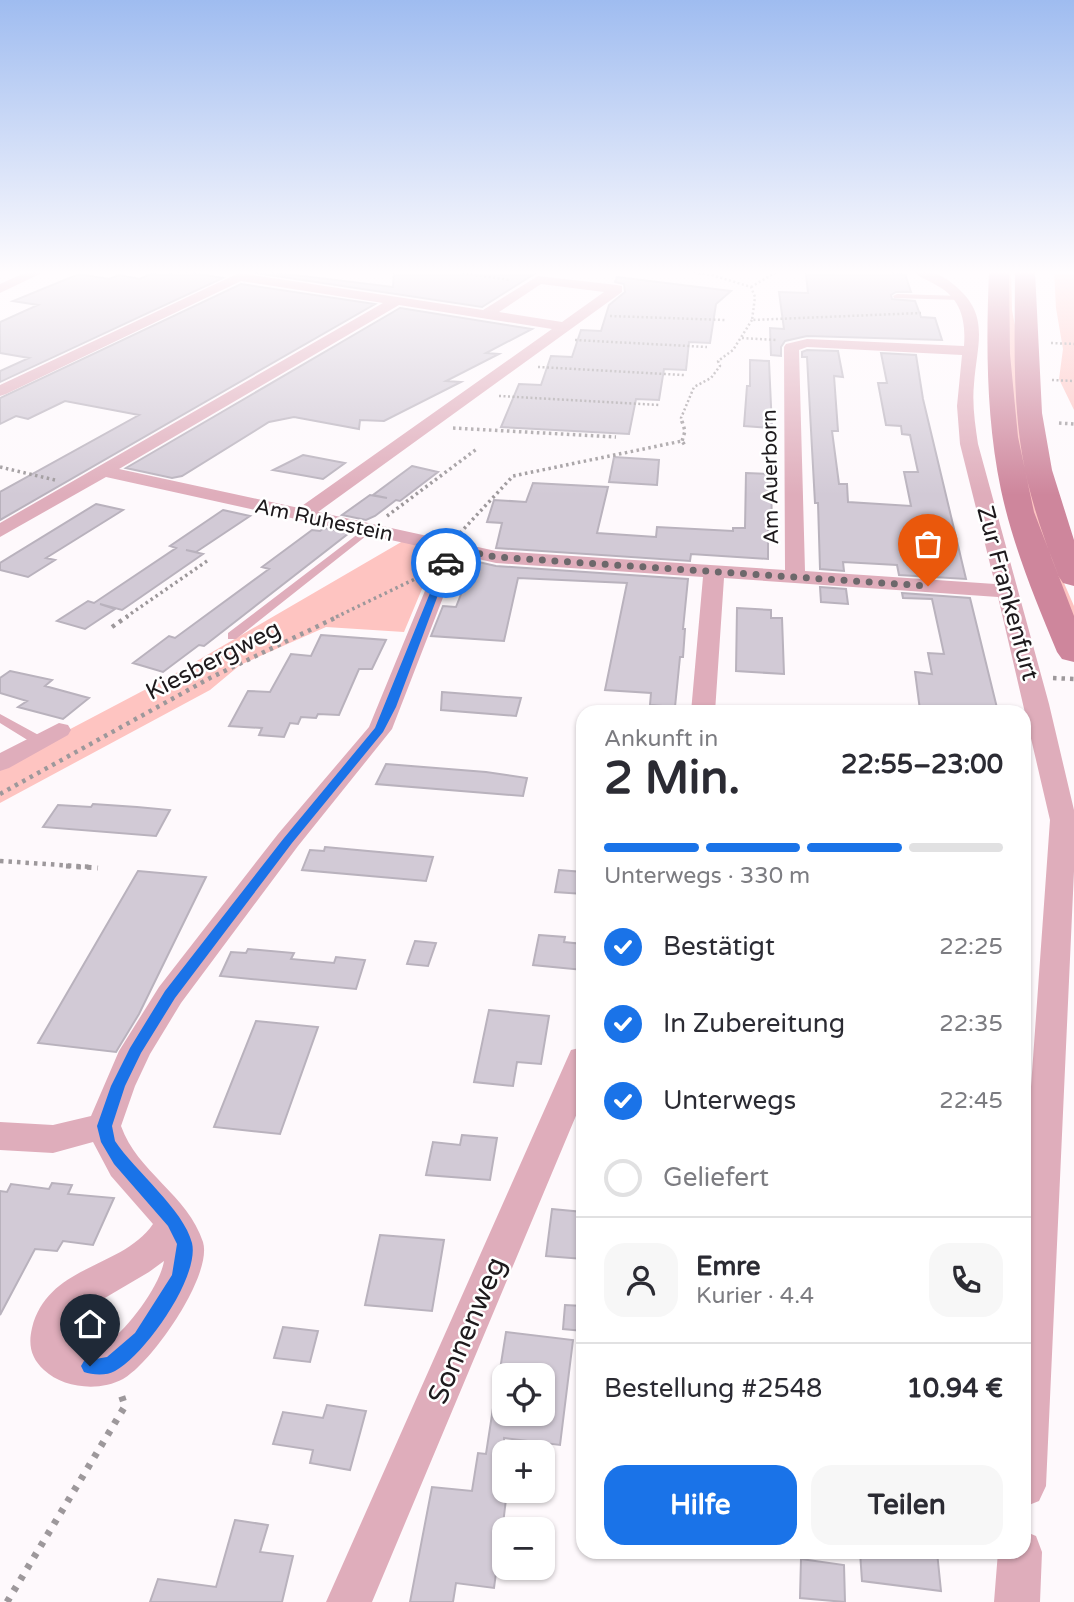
<!DOCTYPE html>
<html lang="de">
<meta charset="utf-8">
<style>
:root{--surface:#fff;--page:#f7f7f7;--text:#2b2b33;--muted:#7c7c81;--line:#e1e1e2;--accent:#1a73e8}
body{margin:0;font-family:"Varela Round",sans-serif;background:var(--page);color:var(--text);height:100vh;display:flex;flex-direction:column;font-size:26px;white-space:nowrap}
*{box-sizing:border-box;margin:0}
p{font-size:23px;color:var(--muted)}
.icon{flex:none;width:38px;height:38px;fill:none;stroke:currentColor;stroke-width:2;stroke-linecap:round;stroke-linejoin:round}
.map{position:relative;flex:1;overflow:hidden}
.details{position:absolute;left:576px;top:705px;width:455px;height:854px;display:flex;flex-direction:column;background:var(--surface);border-radius:21px;box-shadow:0 2px 5px #0004}
.details>*{flex:none}
.fabs{position:absolute;left:492px;top:1363px;display:grid;gap:14px}
.fabs a{display:grid;place-items:center;width:63px;height:63px;border-radius:14px;background:var(--surface);box-shadow:0 2px 5px #0004;font-size:35px}
.pin{position:absolute;display:grid;place-items:center;width:60px;height:60px;color:#fff;margin:-72px -30px;border-radius:50% 50% 50% 0;rotate:-45deg;box-shadow:0 0 7px #0007}
.pin .icon{rotate:45deg}
.courier{position:absolute;display:grid;place-items:center;width:70px;height:70px;margin:-35px;border:5px solid #1a73e8;border-radius:50%;background:#fff;color:#222;box-shadow:0 2px 9px #0007}
.overview em{font-style:normal;font-weight:700}
.overview div{display:flex;flex-direction:column-reverse}
.overview{display:flex;align-items:center;justify-content:space-between;height:119px;padding:0 28px}
h1{font-size:46px;font-weight:700;line-height:52px}
.bar{display:grid;grid-template-columns:repeat(4,1fr);gap:10px 7px;align-content:center;height:84px;padding:0 28px}
.bar i{height:9px;border-radius:5px;background:var(--line)}
.bar .on{background:var(--accent)}
.bar p{grid-column:span 4}
.line{display:flex;align-items:center;gap:18px;padding:0 28px;border-top:2px solid var(--line)}
.line div{flex:1}
.round{display:grid;place-items:center;flex:none;width:74px;height:74px;border-radius:21px;background:var(--page)}
ol{padding:0 28px;list-style:none}
li{display:flex;align-items:center;gap:21px;height:77px}
li p{margin-inline-start:auto}
li .icon{padding:7px;border-radius:50%;background:var(--accent);color:#fff;stroke-width:4}
li:last-child{color:var(--muted)}
li i{width:38px;height:38px;border:4px solid var(--line);border-radius:50%}
.button{display:flex;gap:14px;margin-top:auto;padding:14px 28px}
.button a{flex:1;height:80px;border-radius:21px;background:var(--accent);color:#fff;font-size:28px;font-weight:700;line-height:80px;text-align:center}
.button a+a{background:var(--page);color:var(--text)}
.map>svg:first-child{display:block}
.green{fill:#fec4c1}
.building{fill:#d2cad6;stroke:#b9b2bd;stroke-width:2}
.lines{fill:none;stroke-linecap:round;stroke-linejoin:round}
.path-far4{stroke:#9d989b;stroke-width:2.5;stroke-dasharray:2 2.5;stroke-linecap:butt}
.path-far3{stroke:#9d989b;stroke-width:3.5;stroke-dasharray:2.5 3.5;stroke-linecap:butt}
.path-far2{stroke:#9d989b;stroke-width:4.5;stroke-dasharray:3.5 5;stroke-linecap:butt}
.path-far1{stroke:#9d989b;stroke-width:5;stroke-dasharray:4.5 6;stroke-linecap:butt}
.path{stroke:#9d989b;stroke-width:7;stroke-dasharray:5 8;stroke-linecap:butt}
.lane{fill:#dfadbb;fill-rule:evenodd}
.street{fill:#dfadbb;fill-rule:evenodd}
.secondary{fill:#ce869c;fill-rule:evenodd}
.route{fill:#1a73e8}
.done{stroke:#6c686b;stroke-width:7;stroke-dasharray:0 12.6}
.labels{text-anchor:middle;stroke-width:5;stroke-linejoin:round;paint-order:stroke}
.far-street-label{font-size:21px;fill:#1e1a1d;stroke:#fff}
.street-label{font-size:24px;fill:#1e1a1d;stroke:#fff}
.near-street-label{font-size:28px;fill:#1e1a1d;stroke:#fff}
</style>
<div class="map">
<svg width="1074" height="1602" viewBox="0 0 1074 1602">
<rect width="100%" height="100%" fill="#fef9fc"/>
<path class="green" d="M1007,271h4l1,39 52,273 10,23v17l-35,-85 -27,-121z
M1054,271h20v139l-15,-31 4,-30 -7,-41z
M403,541l31,8 -7,28 -23,55 -78,-5 -86,38 -30,25 -210,113v-37l171,-90z"/>
<path class="building" d="M182,271l41,7 -223,104v-11l29,-13 -29,-5v-31l38,-17 -25,-4 66,-27 30,5 10,-4 21,4 12,-6 12,2z
M261,271l132,16 1,-16h145l-57,36 -226,-34z
M832,271h60l1,3h12l6,18h-15l-5,3 1,4 23,2 6,16 14,1 7,22 -135,-4 -22,5 -4,6v9l-10,-1 -1,-27 14,1 -5,-37 29,1 -2,-19 27,1z
M617,277l114,14 -15,13 -6,39 -21,-1 -3,28 -22,-1 -5,31 -23,-1 -7,35 -128,-7 18,-43 22,1 10,-29 21,1 9,-27 20,1 8,-26 16,-13 -1,-8 -9,-2z
M241,284l134,20 -375,216v-28l139,-77 -74,-14 -37,18 -12,-3 -16,8v-26z
M400,308l132,21 -46,24 13,1 -53,27 15,1 -77,39 -24,-1 -1,9 -65,-12 -25,5 -87,54 -10,2 -46,-10z
M807,350l31,1 5,26 -9,-1 4,55h-6l7,53h8l1,18 63,4 -7,-34h14l-8,-37 -8,-1 -1,-8 -15,-1 -8,-42h9l-6,-30 35,2 7,44 43,180 -67,-4 -2,-10 -54,-3 1,9 -24,-2 -2,-66h-3l-8,-146h-5v-5z
M750,360l19,1 3,67 -28,-2 3,-40h3z
M303,455l42,8 -22,16 -50,-9z
M614,457l45,3 -2,25 -48,-3z
M412,466l26,6 -38,29 -4,-1 -21,16 -9,4 -24,-5 28,-20 17,3 -14,-3z
M746,473l25,1 1,56 -4,-1v30l-77,-5 -1,7 -194,-13 6,-25 -15,-1 7,-22 32,2 7,-19 75,4 -11,46 59,4 1,-10 76,4v-3h12z
M96,504l27,6 -77,48 9,2 -27,17 -28,-7v-7z
M223,510l27,6 -54,36 -10,-2 17,4 -81,56 -22,-6 15,5 -30,20 -28,-8 31,-20 6,2 82,-55 -6,-2z
M324,528l25,5 -145,113 -5,-1 -36,27 -30,-9 36,-27 6,2 94,-69 -7,-2 50,-37 8,1z
M474,561l22,5 192,13 -5,50h2l-2,28h-3l-5,50 -25,-2 1,-12 -46,-3 22,-107 -109,-5 -14,63 -73,-5 12,-30 13,1z
M820,587l26,2 2,15 -27,-2z
M902,593l68,5 28,114 -78,-2 -5,-38 17,2 -4,-21 16,1 -12,-55 -29,-1z
M737,608l34,2v8h11l2,56 -48,-3z
M321,635l65,5 -14,29h-13l-20,46 -21,-1 -2,4 -15,-1 -3,7 -8,-1 -6,14 -25,-2 3,-7 -33,-2 19,-35 22,1 21,-38 20,2z
M10,671l42,9 -7,6 44,12 -26,21 -45,-12 9,-6 -27,-8v-15z
M442,692l79,6 -5,18 -75,-6z
M386,764l100,8 41,6 -4,18 -147,-12z
M93,804l44,3 33,3 -14,26 -113,-9 15,-22 33,2z
M325,847l43,4 65,6 -7,24 -124,-11 8,-20 14,1z
M559,870l24,2v22l-28,-2z
M138,871l68,6 -67,137 -23,38 -78,-9z
M539,935l26,2 -1,5 19,2v26l-50,-5z
M415,941l21,2 -8,23 -21,-2z
M248,949l46,4 -3,6 43,4 2,-6 29,3 -9,29 -136,-13 11,-24 15,1z
M489,1010l60,6 -8,48 -24,-2 -4,24 -39,-4z
M256,1021l62,6 -38,107 -66,-7z
M462,1135l35,3 -7,42 -64,-5 7,-33 27,3z
M52,1183l20,2 -4,9 46,4 -21,47 -30,-4 -6,10 -22,-2 -35,66v-124l7,1 4,-8 38,5z
M552,1209l31,3v47l-37,-3z
M380,1235l64,5 -12,71 -67,-6z
M565,1305l18,1v25l-20,-2z
M283,1327l35,4 -8,31 -36,-4z
M506,1332l67,8 -13,105 -56,-7v53h3l-4,33 1,50 -8,-1 -2,15 -38,-5 -3,19h-43l22,-115 40,4 6,-38 8,1 7,-46 11,1v5h38v-38h-43z
M327,1405l39,6 -16,59 -40,-7 3,-13 -40,-6 10,-32 40,6z
M235,1520l33,5 -8,27 33,4 -11,46h-132l8,-23 58,8z
M860,1552h77l4,39 -79,-10z
M801,1559l43,6 1,37 -45,-4z"/>
<g class="lines">
<path class="path-far4" d="M685,271l27,4 39,12 4,10 -3,23 169,-7
M462,273l48,7
M751,287l27,-16
M610,316l115,4
M742,338l34,2
M575,340l132,7
M1051,343l23,1
M538,367l146,8
M1052,380l22,1
M499,396l160,9
M682,423l-1,-5 13,-31 17,-9 9,-12 -2,-5 15,-11 19,-30"/>
<path class="path-far3" d="M682,421l3,10 -3,10
M1059,423l15,1
M453,428l163,9
M0,467l55,13
M387,516l91,-68
M460,533l53,-57 169,-35 4,6
M126,617l81,-56
M336,617l81,-39"/>
<path class="path-far2" d="M112,627l16,-11
M1053,678l21,1
M0,794l210,-116 129,-62
M0,861l91,6"/>
<path class="path-far1" d="M66,866l32,2"/>
<path class="path" d="M7,1602l118,-196 -5,-15"/>
<path class="lane" d="M897,294l64,2 4,2 -4,2 -67,-2 -1,-2z
M367,527l4,1v4l-135,107h-8v-6z
M0,714l44,24 2,3 -2,3h-10l-34,-21z"/>
<path class="street" d="M29,271h17l-46,22v-9z
M912,271c16,-1 29,3 41,13 38,30 24,59 21,100 -2,20 1,40 4,60l71,260 25,106v61l-28,615 -7,15 -15,6v-322l26,-365 -52,-223 -274,-19 -9,134h-24l12,-135 -207,-14 -40,-9v10l-64,165 -94,117 -117,157 -31,51 -15,32 -14,40c16,46 67,69 82,116 10,33 -51,121 -80,137 -24,13 -60,9 -79,-9 -13,-12 -16,-25 -12,-42 16,-64 90,-59 121,-104l-42,-48 -18,-34 -40,11 -53,-3v-28l53,3 38,-9 28,-65 40,-64 119,-153 91,-107 67,-163v-14l-330,-73 -106,60v-14l383,-220 -142,-22 -235,113 -6,2v-11l239,-112 244,37 55,-34 79,9 5,1v6l-304,220 178,39 289,19 -1,-223 2,-3 21,-5 157,7c2,-26 -3,-48 -28,-61 -8,-5 -17,-8 -24,-14zM541,284l63,8 -42,30 -63,-10zM399,305l153,24 -253,179 -180,-39zM807,347l155,8 -5,51 3,38 35,140 -190,-13 -6,-221zM164,1261c-4,25 -38,71 -60,84 -7,4 -19,3 -27,3l-7,-5 1,-14 10,-17 68,-40z
M59,723l9,2 3,5 -3,5 -59,33 -9,3v-18z
M583,1047v52l-211,503h-46l241,-543 4,-9z
M1024,1531l12,5 6,16 -2,50h-46l4,-50h26z"/>
<path class="secondary" d="M989,271h20l1,83 8,83 16,75 40,104v46l-12,-3 -5,-7c-22,-53 -44,-106 -56,-162 -15,-72 -15,-146 -12,-219z
M1015,271h20l7,142 10,57 22,70v46l-11,-3 -4,-6c-16,-40 -30,-81 -37,-123 -10,-61 -7,-122 -7,-183z"/>
</g>
<linearGradient id="sky" x2="0" y2="1"><stop stop-color="#9fbcf0"/><stop offset="0.55" stop-color="#fffcfe"/><stop offset="1" stop-color="#fffcfe" stop-opacity="0"/></linearGradient>
<rect width="1074" height="495" fill="url(#sky)"/>
<path class="route" d="M443,561l7,2 -54,144 -13,25 -91,111 -117,155 -34,55 -16,33 -13,40 3,15c20,30 69,69 77,102 8,34 -48,113 -77,128 -8,5 -23,4 -31,1l-3,-6 3,-5 23,-4 28,-24 37,-58 5,-31 -9,-18 -54,-62 -13,-22 -4,-16 14,-40 19,-38 35,-57 119,-153 91,-110z"/>
<g class="lines">
<path class="done" d="M446,563v-16l50,10 432,29"/>
</g>
<g class="labels">
<g class="far-street-label">
<text transform="translate(770 477) rotate(-91)" y="7">Am Auerborn</text>
<text transform="translate(324 520) rotate(12)" y="7">Am Ruhestein</text>
</g>
<g class="street-label">
<text transform="translate(1008 593) rotate(75)" y="8">Zur Frankenfurt</text>
<text transform="translate(213 660) rotate(-27)" y="8">Kiesbergweg</text>
</g>
<g class="near-street-label">
<text transform="translate(466 1330) rotate(-67)" y="10">Sonnenweg</text>
</g>
</g>
</svg>
<div class="fabs">
<a><svg class="icon" aria-label="locate" viewBox="0 0 24 24"><circle cx="12" cy="12" r="6"/><path d="M12 2v4M12 18v4M2 12h4M18 12h4"/></svg></a>
<a>+</a>
<a>−</a>
</div>
<div class="pin" style="left:928px;top:586px;background:#ea580c"><svg class="icon" aria-label="bag" viewBox="0 0 24 24"><path d="M5 8h14l-1 12H6zM9 8a3 3 0 0 1 6 0"/></svg></div>
<div class="pin" style="left:90px;top:1366px;background:#1f2937"><svg class="icon" aria-label="home" viewBox="0 0 24 24"><path d="M3 11l9-7 9 7M6 9v11h12V9"/></svg></div>
<div class="courier" style="left:446px;top:563px"><svg class="icon" aria-label="car" viewBox="0 0 24 24"><path d="M5 17H2v-5l4-1 3-4h7l3 4 3 1v5h-3M9 17h6M6 11h13"/><circle cx="7" cy="17" r="2"/><circle cx="17" cy="17" r="2"/></svg></div>
<section class="details">
<div class="overview"><div><h1>2 Min.</h1><p>Ankunft in</p></div><em>22:55–23:00</em></div>
<div class="bar"><i class="on"></i><i class="on"></i><i class="on"></i><i></i><p>Unterwegs · 330 m</p></div>
<ol>
<li><svg class="icon" aria-label="check" viewBox="0 0 24 24"><path d="M5 12l5 5 9-10"/></svg>Bestätigt<p>22:25</p></li>
<li><svg class="icon" aria-label="check" viewBox="0 0 24 24"><path d="M5 12l5 5 9-10"/></svg>In Zubereitung<p>22:35</p></li>
<li><svg class="icon" aria-label="check" viewBox="0 0 24 24"><path d="M5 12l5 5 9-10"/></svg>Unterwegs<p>22:45</p></li>
<li><i></i>Geliefert</li>
</ol>
<div class="line" style="height:126px"><a class="round"><svg class="icon" aria-label="person" viewBox="0 0 24 24"><circle cx="12" cy="8" r="4"/><path d="M4 21q1-7 8-7t8 7"/></svg></a><div><b>Emre</b><p>Kurier · 4.4</p></div><a class="round"><svg class="icon" aria-label="phone" viewBox="0 0 24 24"><path d="M5 4h4l2 5-3 2q2 4 5 5l2-3 5 2v4C11 20 4 13 5 4z"/></svg></a></div>
<div class="line" style="height:91px"><div>Bestellung #2548</div><b>10.94 €</b></div>
<div class="button"><a>Hilfe</a><a>Teilen</a></div>
</section>
</div>
